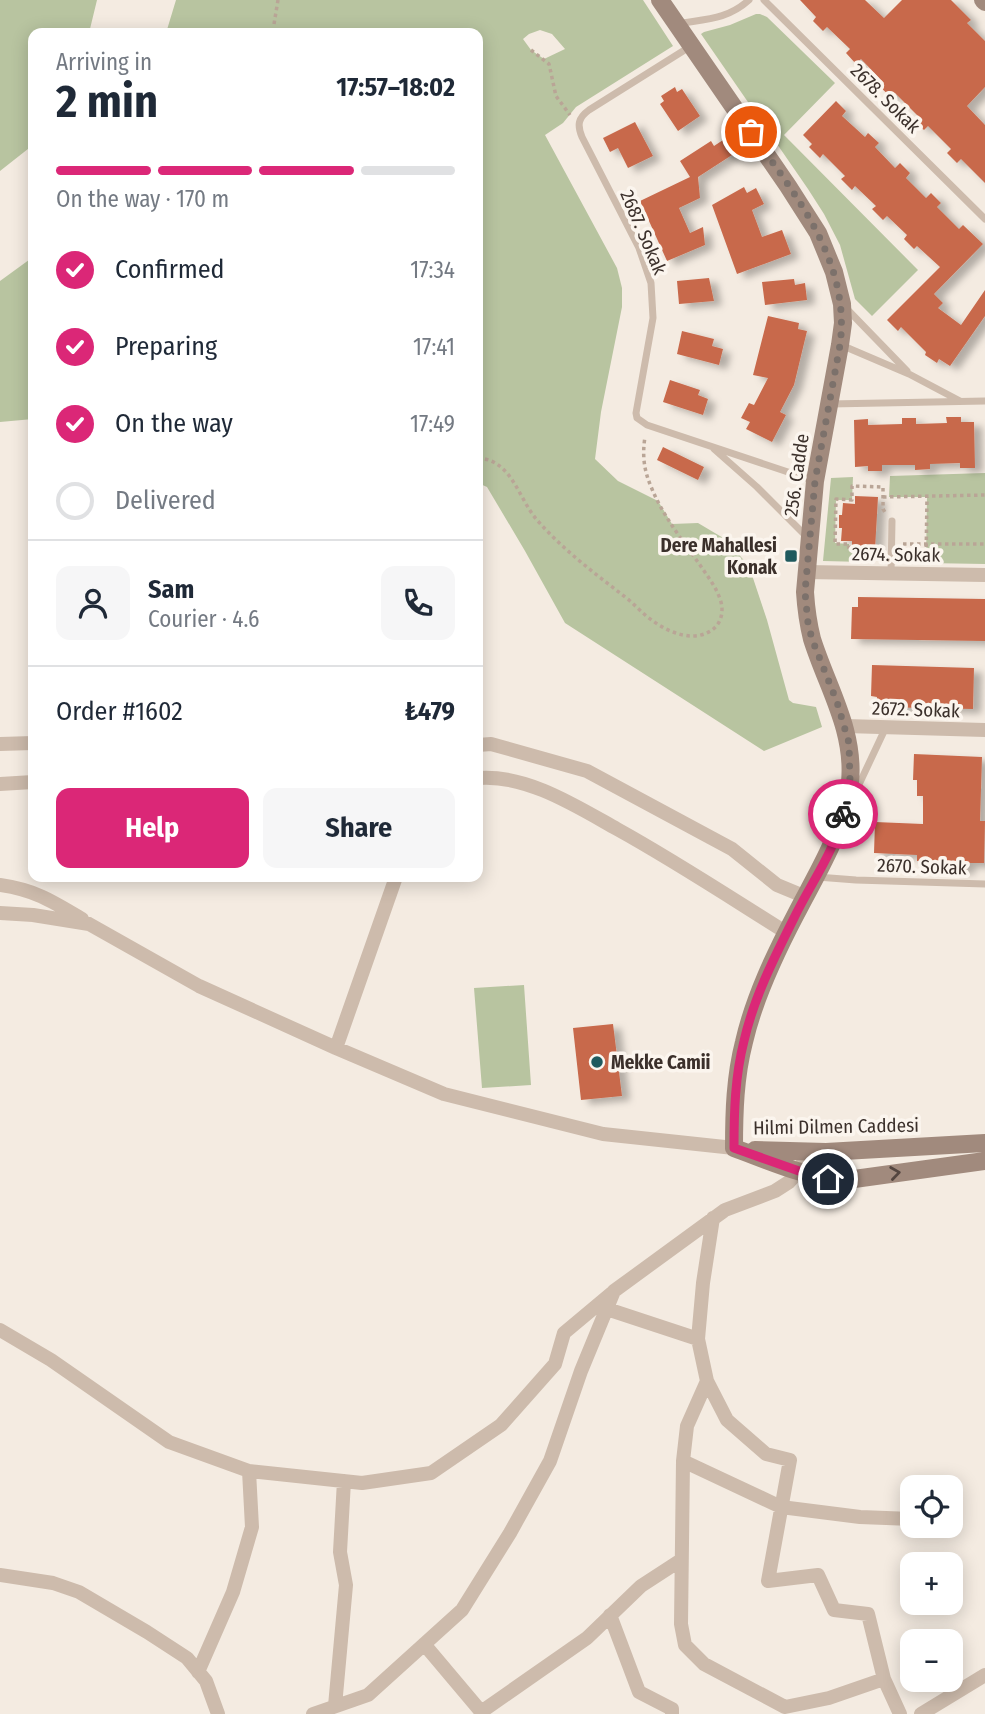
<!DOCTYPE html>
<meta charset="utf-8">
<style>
:root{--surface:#fff;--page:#f6f6f7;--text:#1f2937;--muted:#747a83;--line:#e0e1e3;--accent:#db2777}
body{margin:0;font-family:"Fira Sans Condensed",sans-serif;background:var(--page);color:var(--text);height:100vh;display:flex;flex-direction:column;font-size:26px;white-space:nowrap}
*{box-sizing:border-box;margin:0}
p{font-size:23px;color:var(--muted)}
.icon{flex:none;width:38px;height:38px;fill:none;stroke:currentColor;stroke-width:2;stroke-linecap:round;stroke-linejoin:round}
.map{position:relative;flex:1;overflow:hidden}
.sheet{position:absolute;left:28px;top:28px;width:455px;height:854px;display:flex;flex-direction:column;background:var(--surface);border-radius:14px;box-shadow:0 4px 18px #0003}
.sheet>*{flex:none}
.fabs{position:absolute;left:900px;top:1475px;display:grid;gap:14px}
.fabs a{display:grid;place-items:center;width:63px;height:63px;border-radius:14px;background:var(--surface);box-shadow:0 4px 18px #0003;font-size:35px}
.pin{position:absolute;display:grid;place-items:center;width:60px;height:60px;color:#fff;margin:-30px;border:4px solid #fff;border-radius:50%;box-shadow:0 2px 7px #0007}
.courier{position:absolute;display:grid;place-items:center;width:70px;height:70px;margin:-35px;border:5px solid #db2777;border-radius:50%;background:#fff;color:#222;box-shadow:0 2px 9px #0007}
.head em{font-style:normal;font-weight:700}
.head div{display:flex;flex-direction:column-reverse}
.head{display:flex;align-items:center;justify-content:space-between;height:119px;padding:0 28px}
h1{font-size:46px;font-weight:700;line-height:52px}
.bar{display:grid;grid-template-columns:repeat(4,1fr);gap:10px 7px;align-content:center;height:84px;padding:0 28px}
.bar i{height:9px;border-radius:5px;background:var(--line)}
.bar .selected{background:var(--accent)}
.bar p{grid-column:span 4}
.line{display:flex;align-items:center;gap:18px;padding:0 28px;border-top:2px solid var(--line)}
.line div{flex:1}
.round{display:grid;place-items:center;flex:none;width:74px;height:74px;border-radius:14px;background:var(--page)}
ol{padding:0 28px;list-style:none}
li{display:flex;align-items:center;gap:21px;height:77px}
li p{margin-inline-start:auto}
li .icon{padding:7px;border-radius:50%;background:var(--accent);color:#fff;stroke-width:4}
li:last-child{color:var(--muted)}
li i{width:38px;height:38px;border:4px solid var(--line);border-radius:50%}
.primary-button{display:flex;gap:14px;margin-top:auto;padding:14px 28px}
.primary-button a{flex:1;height:80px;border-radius:14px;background:var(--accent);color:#fff;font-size:28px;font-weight:700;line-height:80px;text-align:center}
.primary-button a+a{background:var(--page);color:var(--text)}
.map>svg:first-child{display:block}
.green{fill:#b8c4a0;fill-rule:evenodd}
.building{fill:#c8694b;filter:url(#shadow)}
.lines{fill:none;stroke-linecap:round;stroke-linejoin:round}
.path{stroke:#b9a596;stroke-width:3.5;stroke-dasharray:3.5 3.5;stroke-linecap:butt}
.lane{stroke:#cdbbac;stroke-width:7}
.street{stroke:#cdbbac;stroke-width:14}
.secondary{stroke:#a18a7d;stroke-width:18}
.oneway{stroke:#544640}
.done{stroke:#7c716b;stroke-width:7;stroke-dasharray:0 12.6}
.route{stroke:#db2777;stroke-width:9}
.poi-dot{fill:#1f5a5e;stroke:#fbf5ee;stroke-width:2.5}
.labels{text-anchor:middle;stroke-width:7;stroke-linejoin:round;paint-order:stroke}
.street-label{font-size:19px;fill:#3b302b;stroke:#fbf5ee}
.poi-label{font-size:19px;font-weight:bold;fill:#3b302b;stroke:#fbf5ee;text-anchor:end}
</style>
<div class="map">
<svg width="985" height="1714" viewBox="0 0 985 1714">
<defs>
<filter id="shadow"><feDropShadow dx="8" dy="4.5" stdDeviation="3.5" flood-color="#0004"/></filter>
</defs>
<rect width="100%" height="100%" fill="#f4ebe1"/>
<path class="green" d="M0,0h97l-8,33h-56v112l-33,26z
M176,0h467l30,46 -97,61 -13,16 -18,12 72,133 5,20v19l-21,105 -6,47 23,22 40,20 14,23 26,-1 27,16 24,27 18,54 22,80 4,3 23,4 6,20 -58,24 -199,-128 -40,-72 -38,-64 -9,-4v-450h-312zM540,30l12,4 13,15 -21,10 -13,-9 -8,-11 6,-5z
M756,14h4l7,3 68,66 -51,52 134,135 -46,46 -17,-17 -15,-54 -16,-31 -16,-25 -107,-155 3,-2 26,-7z
M33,257v162l-33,3v-141z
M985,473v91l-59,-1 1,-66h-38l1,-21z
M853,477l-1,23h-16l-1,43 14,1v7l17,1 -1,10 -42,-1 8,-83z
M524,985l7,100 -49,3 -8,-100z"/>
<path class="building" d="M800,0h65l19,18 18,-18h49l20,20 -4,3 18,18v46l-18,19 18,19v58l-24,-24 -4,4 -10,-10 4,-4 -23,-23 -4,4 -10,-10 4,-4 -23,-23 -4,4 -11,-10 4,-4 -23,-24 -5,5 -10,-11 4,-4 -23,-22 -4,4 -10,-10 3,-4z
M675,87l2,5 5,-3 18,27 -22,15 -18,-27 4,-3 -3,-5z
M836,101l10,10 -4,5 23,21 3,-4 11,10 -4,4 20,21 5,-5 10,10 -4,5 20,20 5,-5 10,10 -4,4 22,22 4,-4 20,19 -49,50 9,9 -5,5 23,17 24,-35v26l-35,50 -11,-7 -2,4 -12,-8 1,-3 -25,-25 -3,4 -11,-11 53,-53 -23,-21 -3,3 -10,-10 3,-4 -20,-19 -4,4 -11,-11 4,-3 -21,-20 -3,4 -11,-11 4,-3 -22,-22 -3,4 -11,-11 3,-3 -9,-9z
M635,122l18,34 -25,12 -10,-20 -8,4 -7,-14z
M723,140l9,15 -34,22 2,21 -21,10 11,25 13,-6 2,18 -38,16 -27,-60 50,-24 -10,-16 31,-20 3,5z
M744,187l3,6 9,-5 8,16 -12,6 10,27 20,-7 9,24 -54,20 -25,-69z
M709,278l5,23 -35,3 -2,-23z
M794,279l1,6 10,-2 2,17 -42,5 -3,-23z
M768,316l31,7 -1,6 9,2 -13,54 -14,27 6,3 -14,27 -26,-13 4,-7 -9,-4 8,-15 5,2 14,-27 -15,-3z
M682,331l32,8 -2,7 11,3 -4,16 -42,-11z
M670,380l30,10 -2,5 10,4 -5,16 -40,-13z
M946,417h15v5h13l1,46h-15v-5l-30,1v5l-15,1v-5h-33v6h-14v-5l-13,1 -1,-47 14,-1v6l34,-1v-6h14v6l31,-1z
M663,447l41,20 -6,13 -41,-20z
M855,496l23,1 -3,52 -23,-1v-7h-11l1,-13h-3v-13h3l1,-12 12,1z
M858,597l127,2v42l-134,-2 1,-32h6z
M872,665l102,3 -1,41 -97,-2 1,-10 -6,-1z
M914,754l68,3 -2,64h5l-1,42h-17v7l-13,-1v-7l-37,-1v-6l-43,-2 1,-31 48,2v-28h-6v-16h-4z
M613,1024l9,72 -41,4 -8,-72z"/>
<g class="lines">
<path class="path" d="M274,24l4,-24
M531,50l18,14 7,32 14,19
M478,458c34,2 40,40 59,62 27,31 60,55 92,80 8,7 15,15 24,21 11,8 26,15 39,15 20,0 34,-14 29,-34 -4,-14 -13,-25 -21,-37 -17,-24 -37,-49 -48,-76 -8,-18 -10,-33 -7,-52
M883,497l102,-2
M903,544h82
M882,553l-33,-2v-7h-14l1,-45 16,1v-14l31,1v22l3,5
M926,561l1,-64"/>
<path class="lane" d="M764,0l221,219
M677,24c28,-5 50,-4 72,-24
M691,46l-102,64c-11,8 -12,15 -7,27l57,111 12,35 2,35 -17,95 1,5 10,7 168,56
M845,307l62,64
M841,345l68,29 51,27
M830,404l155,-3
M714,449l43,38 50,50
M891,573l1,-52
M855,793l31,-66
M817,877l39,3 129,4"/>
<path class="street" d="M806,572l179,3
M845,726l140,4
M0,744l33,-1
M478,745l13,-1 96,27 145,78 45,36 29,12
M478,778c48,-4 98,28 139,51 58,32 114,69 170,104
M0,784l33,-2
M0,885c35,5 52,16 82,34
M0,913l33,2 56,9 110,62 137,62 108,46 159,40 131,14
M336,1048l60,-171
M713,1218l-10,65 -5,56 9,42 -20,45 -4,35 -2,163 4,21 19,19 81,43 44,-9 55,-19 16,35
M607,1309l91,30
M0,1330l51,30 118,82 80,29 113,12 69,-10 70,-48 54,-61 9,-31 49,-41
M707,1381l20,39 39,34 24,6 -22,121 50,-6 16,35 34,4 16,65
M683,1461l98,46 79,10 52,2
M0,1575l53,8 26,9 68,40 40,26 19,23 12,33
M610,1615l29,77 33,17v5
M424,1644l59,70
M198,1672l35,-80 19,-65 -3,-56
M335,1706l11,-121 -6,-33 4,-71
M481,1712l106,-74 54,-52 40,-26
M313,1714l55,-19 94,-85 48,-77 40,-72 31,-90 33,-80 111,-81 50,-19 14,-9 10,-11 9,-19
M921,1714l64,-39"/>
<path class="secondary" d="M660,0l128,186 30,47 16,39 8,32 1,19 -3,22 -25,136 -10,111c1,16 3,31 7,47 15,48 43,91 38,143 -6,49 -32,89 -54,132 -21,40 -42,84 -52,128 -9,35 -10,70 -10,106
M983,0l2,2
M734,1148c36,13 74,31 113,32l138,-19
M755,1150l71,2 159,-9"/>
</g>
<defs><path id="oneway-chevron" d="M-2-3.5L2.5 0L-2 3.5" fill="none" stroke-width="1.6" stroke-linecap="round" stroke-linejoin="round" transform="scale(1.75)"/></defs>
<use class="oneway" href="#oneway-chevron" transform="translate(895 1173) rotate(-8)"/>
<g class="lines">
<path class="done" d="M751,132c45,64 100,130 89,213l-25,136 -10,111 3,31 4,16 25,63 12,41 1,39 -7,32"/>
<path class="route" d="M828,1179l-29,-8 -65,-23c0,-36 1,-72 10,-107 10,-44 31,-85 51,-125 16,-33 40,-65 48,-102"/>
</g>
<g class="poi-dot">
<rect x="784" y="549" width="14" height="14" rx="3.5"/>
<circle cx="597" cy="1062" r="7"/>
</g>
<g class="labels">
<g class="street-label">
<text transform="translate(886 98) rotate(45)" y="7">2678. Sokak</text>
<text transform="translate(644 232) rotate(67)" y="7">2687. Sokak</text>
<text transform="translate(796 475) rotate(-82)" y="7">256. Cadde</text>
<text transform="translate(896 554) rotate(1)" y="7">2674. Sokak</text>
<text transform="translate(916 709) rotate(2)" y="7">2672. Sokak</text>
<text transform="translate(922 866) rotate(2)" y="7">2670. Sokak</text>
<text transform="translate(836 1126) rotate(-1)" y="7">Hilmi Dilmen Caddesi</text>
</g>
<g class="poi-label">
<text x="777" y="552">Dere Mahallesi<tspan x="777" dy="22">Konak</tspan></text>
<text x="611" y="1069" text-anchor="start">Mekke Camii</text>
</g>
</g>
</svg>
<div class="fabs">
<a><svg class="icon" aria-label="locate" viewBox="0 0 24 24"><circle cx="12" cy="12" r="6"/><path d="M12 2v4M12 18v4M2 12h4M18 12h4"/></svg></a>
<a>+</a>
<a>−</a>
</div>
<div class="pin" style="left:751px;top:132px;background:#ea580c"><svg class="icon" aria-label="bag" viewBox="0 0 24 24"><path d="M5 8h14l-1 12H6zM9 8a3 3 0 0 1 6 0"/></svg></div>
<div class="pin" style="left:828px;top:1179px;background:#1f2937"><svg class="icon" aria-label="home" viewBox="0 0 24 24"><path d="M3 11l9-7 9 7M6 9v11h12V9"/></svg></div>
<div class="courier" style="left:843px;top:814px"><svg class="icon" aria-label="bike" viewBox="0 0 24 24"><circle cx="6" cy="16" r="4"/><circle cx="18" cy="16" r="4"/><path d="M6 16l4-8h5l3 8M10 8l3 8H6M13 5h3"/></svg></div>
<section class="sheet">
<div class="head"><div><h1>2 min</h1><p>Arriving in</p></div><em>17:57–18:02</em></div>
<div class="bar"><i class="selected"></i><i class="selected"></i><i class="selected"></i><i></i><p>On the way · 170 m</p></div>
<ol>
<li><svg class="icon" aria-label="check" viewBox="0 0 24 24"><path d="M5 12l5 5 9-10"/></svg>Confirmed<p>17:34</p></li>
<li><svg class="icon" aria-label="check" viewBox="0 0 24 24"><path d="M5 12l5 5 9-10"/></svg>Preparing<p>17:41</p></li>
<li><svg class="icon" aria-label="check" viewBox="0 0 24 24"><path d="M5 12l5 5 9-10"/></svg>On the way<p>17:49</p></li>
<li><i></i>Delivered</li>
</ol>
<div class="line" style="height:126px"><a class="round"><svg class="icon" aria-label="person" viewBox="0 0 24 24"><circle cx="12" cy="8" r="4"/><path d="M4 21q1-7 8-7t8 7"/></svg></a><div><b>Sam</b><p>Courier · 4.6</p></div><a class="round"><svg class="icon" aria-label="phone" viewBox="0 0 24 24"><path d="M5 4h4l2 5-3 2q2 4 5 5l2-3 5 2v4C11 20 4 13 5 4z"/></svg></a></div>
<div class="line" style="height:91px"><div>Order #1602</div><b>₺479</b></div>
<div class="primary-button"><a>Help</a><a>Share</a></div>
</section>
</div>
